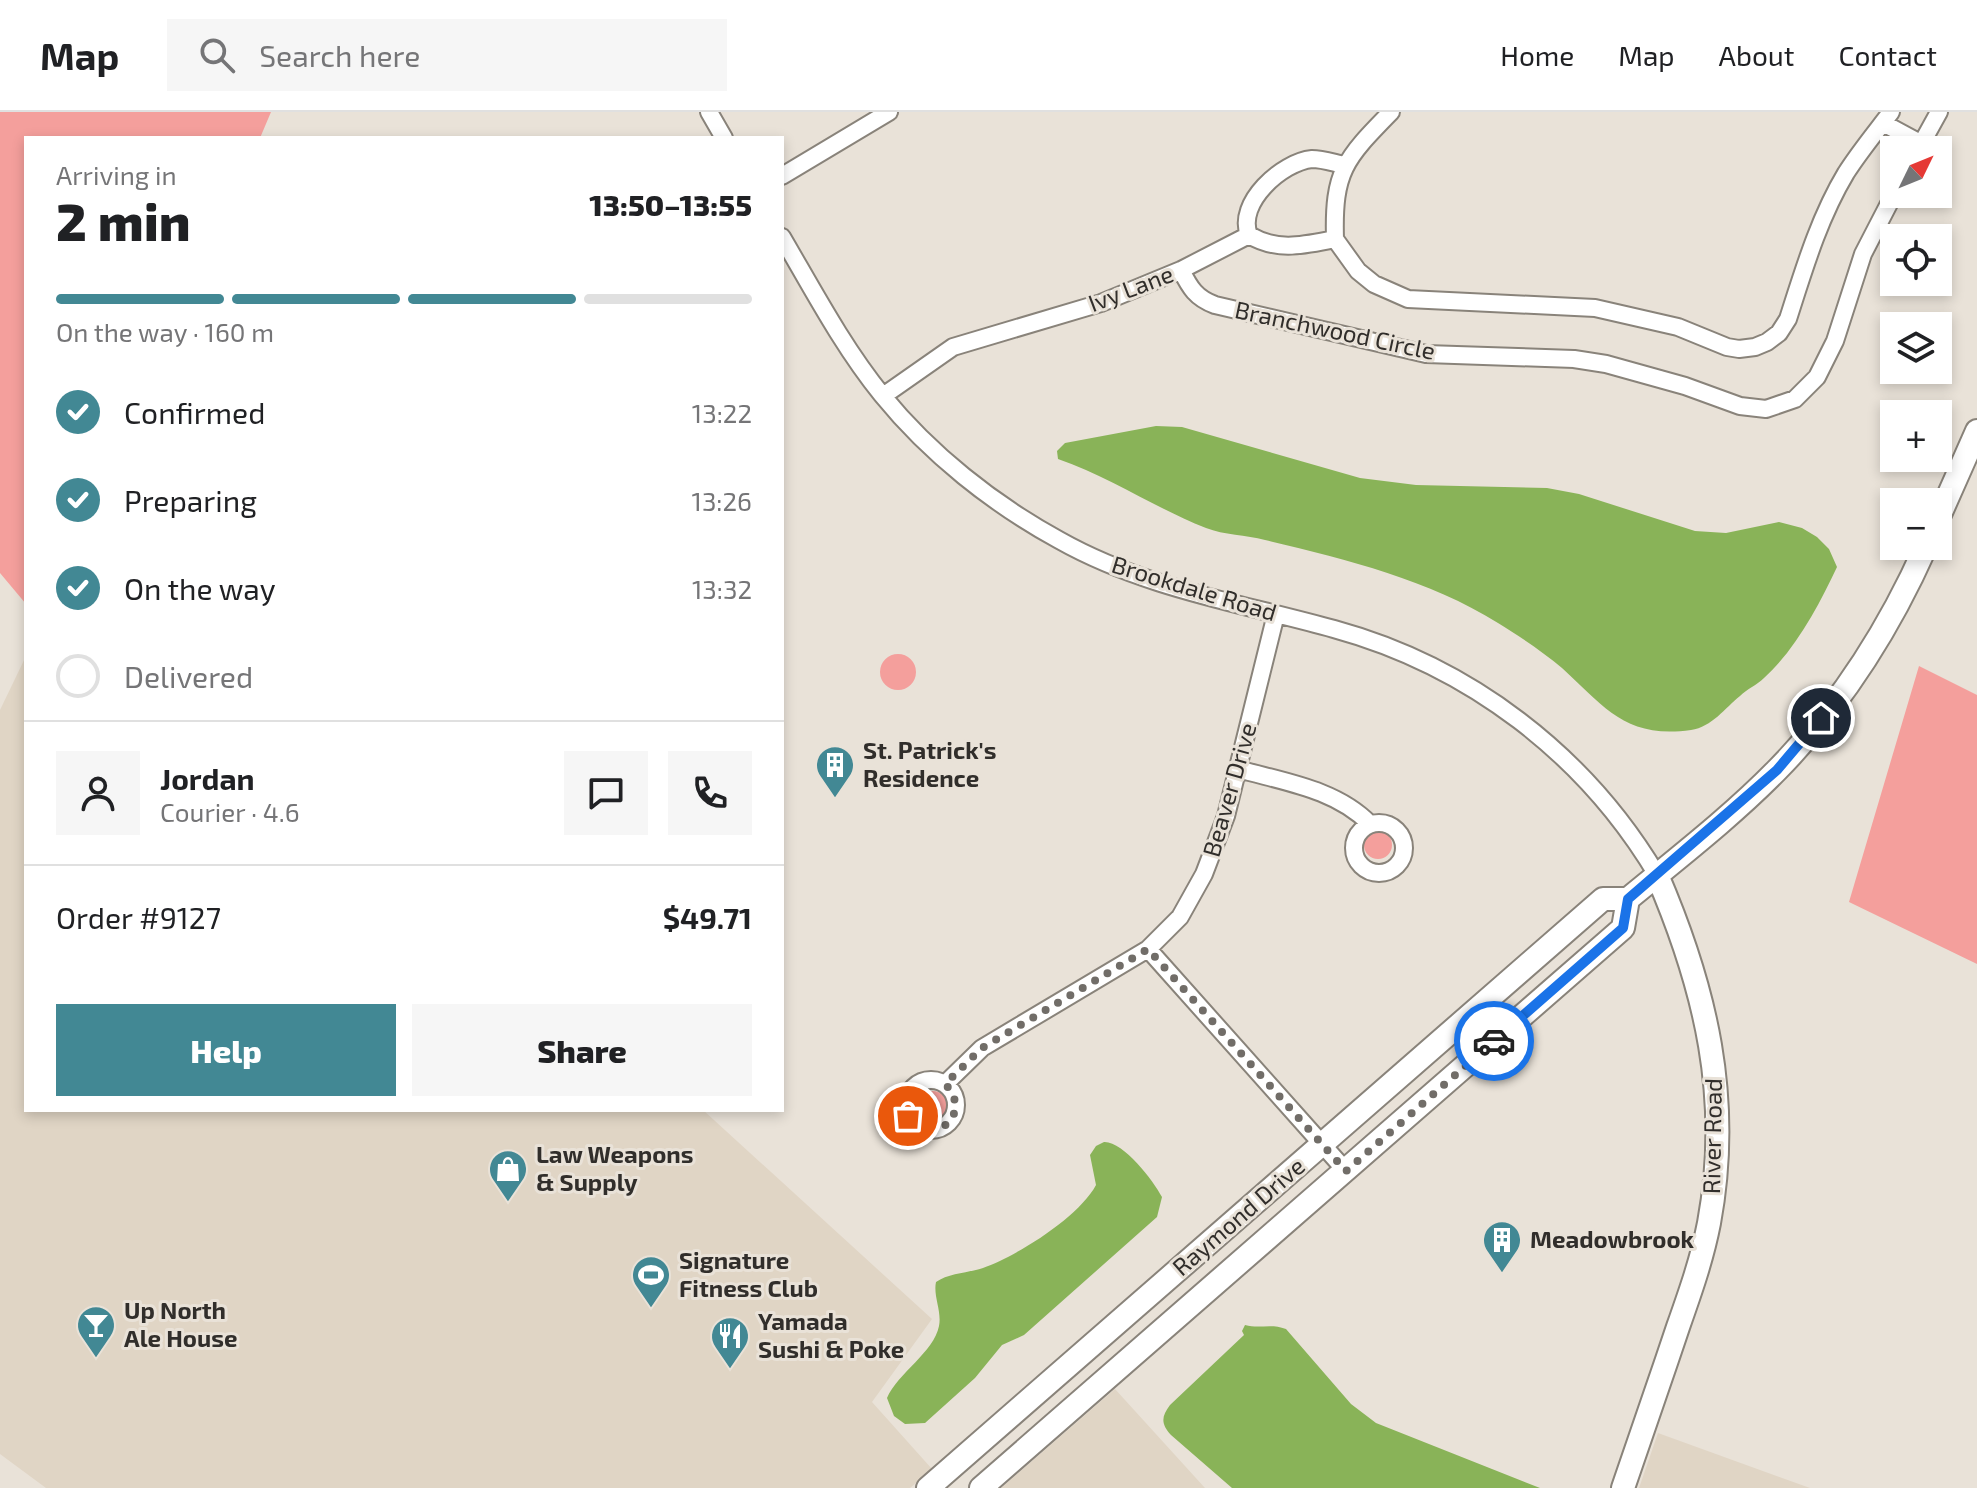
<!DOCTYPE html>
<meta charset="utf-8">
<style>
:root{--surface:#fff;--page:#f6f6f6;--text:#202124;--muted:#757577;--line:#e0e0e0;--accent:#428894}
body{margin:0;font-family:"Exo 2",sans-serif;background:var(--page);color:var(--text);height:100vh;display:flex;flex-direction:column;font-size:30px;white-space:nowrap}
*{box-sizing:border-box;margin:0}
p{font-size:26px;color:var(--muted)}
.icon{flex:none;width:44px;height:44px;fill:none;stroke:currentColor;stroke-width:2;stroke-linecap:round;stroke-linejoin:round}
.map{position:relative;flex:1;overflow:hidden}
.sheet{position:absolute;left:24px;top:24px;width:760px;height:976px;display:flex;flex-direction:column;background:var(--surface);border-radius:0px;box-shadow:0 4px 12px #0003}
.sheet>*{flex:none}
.needle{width:52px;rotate:47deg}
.tools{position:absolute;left:1880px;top:24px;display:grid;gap:16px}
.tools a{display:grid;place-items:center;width:72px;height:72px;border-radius:0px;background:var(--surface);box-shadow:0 4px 12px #0003;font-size:40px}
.pin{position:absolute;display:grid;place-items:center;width:68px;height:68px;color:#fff;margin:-34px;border:4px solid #fff;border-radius:50%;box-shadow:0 2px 8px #0007}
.courier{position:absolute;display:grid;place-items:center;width:80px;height:80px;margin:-40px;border:6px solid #1a73e8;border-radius:50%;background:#fff;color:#222;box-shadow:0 2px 10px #0007}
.headline em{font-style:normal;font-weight:800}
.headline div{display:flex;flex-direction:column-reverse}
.headline{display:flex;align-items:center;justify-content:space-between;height:136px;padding:0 32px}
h1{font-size:52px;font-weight:800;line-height:60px}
.bar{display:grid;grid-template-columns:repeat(4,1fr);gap:12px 8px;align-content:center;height:96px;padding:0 32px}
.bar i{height:10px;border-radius:6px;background:var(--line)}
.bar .selected{background:var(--accent)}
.bar p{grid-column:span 4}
.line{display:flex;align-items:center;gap:20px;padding:0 32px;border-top:2px solid var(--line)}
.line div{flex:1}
.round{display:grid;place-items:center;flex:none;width:84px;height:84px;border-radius:0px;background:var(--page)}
ol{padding:0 32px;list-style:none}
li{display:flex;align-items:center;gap:24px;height:88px}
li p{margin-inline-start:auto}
li .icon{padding:8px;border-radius:50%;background:var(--accent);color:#fff;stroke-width:4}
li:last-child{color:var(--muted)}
li i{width:44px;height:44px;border:4px solid var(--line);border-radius:50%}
.button{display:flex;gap:16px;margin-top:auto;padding:16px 32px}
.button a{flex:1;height:92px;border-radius:0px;background:var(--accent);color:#fff;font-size:32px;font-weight:800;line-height:92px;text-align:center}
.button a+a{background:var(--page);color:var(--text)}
header{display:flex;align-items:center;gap:48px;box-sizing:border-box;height:112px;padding:0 40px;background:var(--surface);border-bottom:2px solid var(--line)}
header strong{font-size:38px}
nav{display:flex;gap:44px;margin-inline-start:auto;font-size:28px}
.search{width:560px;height:72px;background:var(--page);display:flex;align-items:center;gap:20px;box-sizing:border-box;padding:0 28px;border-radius:0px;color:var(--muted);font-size:30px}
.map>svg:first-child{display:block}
.built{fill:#e0d5c5}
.green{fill:#f49f9c}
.water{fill:#89b358}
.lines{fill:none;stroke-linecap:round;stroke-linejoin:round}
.street-casing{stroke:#89837a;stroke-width:20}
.secondary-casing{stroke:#89837a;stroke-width:26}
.street{stroke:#fff;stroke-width:16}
.secondary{stroke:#fff;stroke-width:22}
.done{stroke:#716d68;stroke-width:8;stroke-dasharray:0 14.4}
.route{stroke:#1a73e8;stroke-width:10}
.labels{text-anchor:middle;stroke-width:6;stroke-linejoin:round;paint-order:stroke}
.street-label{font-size:24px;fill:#312e2b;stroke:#e9e2d8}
.poi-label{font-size:24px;font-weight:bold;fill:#312e2b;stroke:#e9e2d8;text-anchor:start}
</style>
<header>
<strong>Map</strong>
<div class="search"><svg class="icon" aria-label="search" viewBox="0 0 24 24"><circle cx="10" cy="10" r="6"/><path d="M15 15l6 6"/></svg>Search here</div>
<nav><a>Home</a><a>Map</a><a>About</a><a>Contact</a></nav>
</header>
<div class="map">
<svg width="1977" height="1376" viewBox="0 0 1977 1376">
<rect width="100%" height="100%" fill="#e9e2d8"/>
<path class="built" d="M26,544v454h677l229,209 -60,83 60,67 -22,19h-864l-46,-34v-744z
M1115,1277l90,99h-204z
M1658,1321l152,55h-171z"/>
<path class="green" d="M0,0h271l-11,26h-234v466l-26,-31z
M880 560a18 18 0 1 1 36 0a18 18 0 1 1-36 0Z
M1919,554l58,29v269l-128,-62z
M1364 733a14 14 0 1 1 28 0a14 14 0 1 1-28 0Z
M919 993a14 14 0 1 1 28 0a14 14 0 1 1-28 0Z"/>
<path class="water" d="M1156,314l26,1 178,51 56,7 131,3 32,6 116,37 31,2 53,-11 23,6 15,9 12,12 8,18c-18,38 -41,82 -73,111 -7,7 -17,11 -24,18 -15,12 -28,31 -49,34 -66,9 -86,-23 -129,-62 -19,-16 -43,-32 -64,-45 -70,-44 -154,-64 -233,-83 -19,-5 -41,-5 -59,-12 -51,-20 -96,-51 -148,-69l-1,-8 8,-8z
M1104,1030c19,-1 49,38 58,55l-5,20 -133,118 -22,10 -27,33 -50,45 -20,1 -11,-8 -7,-18c11,-25 47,-46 52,-72 3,-15 -6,-30 -3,-44 13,-9 32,-9 47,-14 34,-12 96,-51 113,-83l-6,-30 6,-9z
M1245,1213c15,4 26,-2 41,4l65,75 25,19 164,65h-308l-61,-53c-10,-11 -10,-18 -1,-30l74,-70 -2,-4z"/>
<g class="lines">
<defs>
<path id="street" d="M709,0l15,26
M1883,11l39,21
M1918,38l21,-38
M782,64l107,-64
M1249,123c29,17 55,10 86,4l23,32 16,13 34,15 187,9 83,19 49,20 12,2 16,-2 12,-5 12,-9 9,-14c16,-50 31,-101 58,-146 14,-22 30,-41 45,-61
M1249,123c-13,-32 33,-73 63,-76 11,0 22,4 32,6
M782,125c31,53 61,110 100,158 48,59 111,109 177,145 85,48 181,63 275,89 135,37 251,125 323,246
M1335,127c-2,-68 10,-80 56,-127
M1181,158c9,18 15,28 34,35l211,49 148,5 32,5 79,22 55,20 26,3 29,-10 22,-22 18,-36 28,-87 31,-60
M883,284l70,-49 148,-44 80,-33 68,-35
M1238,657c46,13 98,20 132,55
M1354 736a25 25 0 1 1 50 0a25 25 0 1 1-50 0Z
M1148,837l198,222
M906 993a25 25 0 1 1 50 0a25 25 0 1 1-50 0Z
M945,972l37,-36 166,-99 32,-32 24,-43 22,-58 50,-202"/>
<path id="secondary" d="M1938,407l39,-88
M928,1376l675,-589h25
M981,1376l642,-560 5,-29c51,-42 104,-83 149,-129 63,-64 113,-143 149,-224
M1623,1376c18,-53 37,-107 55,-161 12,-34 24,-68 31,-104 23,-124 -3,-234 -52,-348"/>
</defs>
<use href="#street" class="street-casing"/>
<use href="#secondary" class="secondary-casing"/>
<use href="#street" class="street"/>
<use href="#secondary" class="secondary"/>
</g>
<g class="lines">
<path class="done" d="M908,1004c24,34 67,-2 37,-32l37,-36 166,-99 198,222 148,-130"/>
<path class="route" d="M1494,929l129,-113 5,-29 149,-129 44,-52"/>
</g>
<defs>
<symbol id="building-pin" viewBox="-11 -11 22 30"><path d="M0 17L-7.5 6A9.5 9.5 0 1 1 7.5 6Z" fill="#428894" stroke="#e9e2d8"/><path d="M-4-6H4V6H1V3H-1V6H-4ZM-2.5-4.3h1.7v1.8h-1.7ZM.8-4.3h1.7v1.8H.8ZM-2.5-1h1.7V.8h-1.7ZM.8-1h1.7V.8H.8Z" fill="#fff"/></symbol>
<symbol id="shop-pin" viewBox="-11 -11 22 30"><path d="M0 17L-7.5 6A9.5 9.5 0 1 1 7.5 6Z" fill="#428894" stroke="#e9e2d8"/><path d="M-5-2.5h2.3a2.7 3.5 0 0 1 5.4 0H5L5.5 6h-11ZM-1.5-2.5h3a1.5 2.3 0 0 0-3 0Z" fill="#fff"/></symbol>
<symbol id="stadium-pin" viewBox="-11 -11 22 30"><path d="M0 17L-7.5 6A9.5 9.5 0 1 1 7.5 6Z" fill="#428894" stroke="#e9e2d8"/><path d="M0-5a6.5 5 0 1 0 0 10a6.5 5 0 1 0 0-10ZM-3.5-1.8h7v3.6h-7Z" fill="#fff"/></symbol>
<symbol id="bar-pin" viewBox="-11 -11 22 30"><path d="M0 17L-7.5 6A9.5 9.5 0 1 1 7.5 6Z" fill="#428894" stroke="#e9e2d8"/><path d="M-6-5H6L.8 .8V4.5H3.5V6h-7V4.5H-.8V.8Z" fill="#fff"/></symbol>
<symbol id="restaurant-pin" viewBox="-11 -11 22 30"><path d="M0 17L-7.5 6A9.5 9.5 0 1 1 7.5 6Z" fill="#428894" stroke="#e9e2d8"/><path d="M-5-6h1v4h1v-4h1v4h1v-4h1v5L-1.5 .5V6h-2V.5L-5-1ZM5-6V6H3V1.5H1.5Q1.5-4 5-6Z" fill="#fff"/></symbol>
</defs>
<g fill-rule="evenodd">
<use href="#building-pin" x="813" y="631" width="44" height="60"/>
<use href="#shop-pin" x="486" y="1035" width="44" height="60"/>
<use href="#building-pin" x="1480" y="1106" width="44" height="60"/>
<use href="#stadium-pin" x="629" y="1141" width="44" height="60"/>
<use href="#bar-pin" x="74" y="1191" width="44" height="60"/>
<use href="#restaurant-pin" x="708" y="1202" width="44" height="60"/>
</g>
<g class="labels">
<g class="street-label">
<text transform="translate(1131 177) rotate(-21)" y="8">Ivy Lane</text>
<text transform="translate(1335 219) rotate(12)" y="8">Branchwood Circle</text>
<text transform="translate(1194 477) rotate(17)" y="8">Brookdale Road</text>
<text transform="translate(1230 678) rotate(-74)" y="8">Beaver Drive</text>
<text transform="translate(1713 1024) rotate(-89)" y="8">River Road</text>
<text transform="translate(1239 1105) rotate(-41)" y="8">Raymond Drive</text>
</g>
<g class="poi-label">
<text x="863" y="647">St. Patrick's<tspan x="863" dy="28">Residence</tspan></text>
<text x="536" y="1051">Law Weapons<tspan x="536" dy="28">&amp; Supply</tspan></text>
<text x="1530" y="1136">Meadowbrook</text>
<text x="679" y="1157">Signature<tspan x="679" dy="28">Fitness Club</tspan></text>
<text x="124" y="1207">Up North<tspan x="124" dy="28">Ale House</tspan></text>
<text x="758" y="1218">Yamada<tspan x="758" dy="28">Sushi &amp; Poke</tspan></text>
</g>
</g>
</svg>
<div class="tools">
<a><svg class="needle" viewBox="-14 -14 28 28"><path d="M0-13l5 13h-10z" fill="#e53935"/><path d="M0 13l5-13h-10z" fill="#757577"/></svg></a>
<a><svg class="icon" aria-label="locate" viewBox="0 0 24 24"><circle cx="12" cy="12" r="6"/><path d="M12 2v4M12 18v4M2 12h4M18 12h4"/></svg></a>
<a><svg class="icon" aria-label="layers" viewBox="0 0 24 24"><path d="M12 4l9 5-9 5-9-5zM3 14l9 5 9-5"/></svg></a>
<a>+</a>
<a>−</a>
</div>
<div class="pin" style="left:908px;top:1004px;background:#ea580c"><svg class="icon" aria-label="bag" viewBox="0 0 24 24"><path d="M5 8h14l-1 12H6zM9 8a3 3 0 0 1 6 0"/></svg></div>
<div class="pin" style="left:1821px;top:606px;background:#1f2937"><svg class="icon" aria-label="home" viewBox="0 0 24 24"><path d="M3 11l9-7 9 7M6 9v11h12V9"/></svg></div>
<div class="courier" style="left:1494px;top:929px"><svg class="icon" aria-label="car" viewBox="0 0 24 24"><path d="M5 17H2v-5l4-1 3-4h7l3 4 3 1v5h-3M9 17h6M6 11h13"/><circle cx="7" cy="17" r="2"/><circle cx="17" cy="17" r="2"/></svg></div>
<section class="sheet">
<div class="headline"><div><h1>2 min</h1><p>Arriving in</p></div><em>13:50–13:55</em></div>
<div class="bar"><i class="selected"></i><i class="selected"></i><i class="selected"></i><i></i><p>On the way · 160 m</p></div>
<ol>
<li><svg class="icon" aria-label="check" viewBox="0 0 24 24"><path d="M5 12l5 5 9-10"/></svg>Confirmed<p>13:22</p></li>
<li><svg class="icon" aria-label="check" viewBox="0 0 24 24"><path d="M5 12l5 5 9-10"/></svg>Preparing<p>13:26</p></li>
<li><svg class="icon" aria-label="check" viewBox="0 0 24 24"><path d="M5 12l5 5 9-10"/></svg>On the way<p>13:32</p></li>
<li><i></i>Delivered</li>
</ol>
<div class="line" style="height:144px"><a class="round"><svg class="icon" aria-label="person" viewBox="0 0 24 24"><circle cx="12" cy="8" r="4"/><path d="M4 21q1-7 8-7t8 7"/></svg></a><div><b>Jordan</b><p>Courier · 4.6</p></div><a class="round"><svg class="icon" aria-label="chat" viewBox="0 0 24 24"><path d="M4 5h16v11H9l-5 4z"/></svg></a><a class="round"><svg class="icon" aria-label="phone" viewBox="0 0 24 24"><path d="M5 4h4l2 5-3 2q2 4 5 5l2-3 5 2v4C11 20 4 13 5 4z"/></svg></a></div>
<div class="line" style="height:104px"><div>Order #9127</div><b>$49.71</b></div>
<div class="button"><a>Help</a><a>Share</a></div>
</section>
</div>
